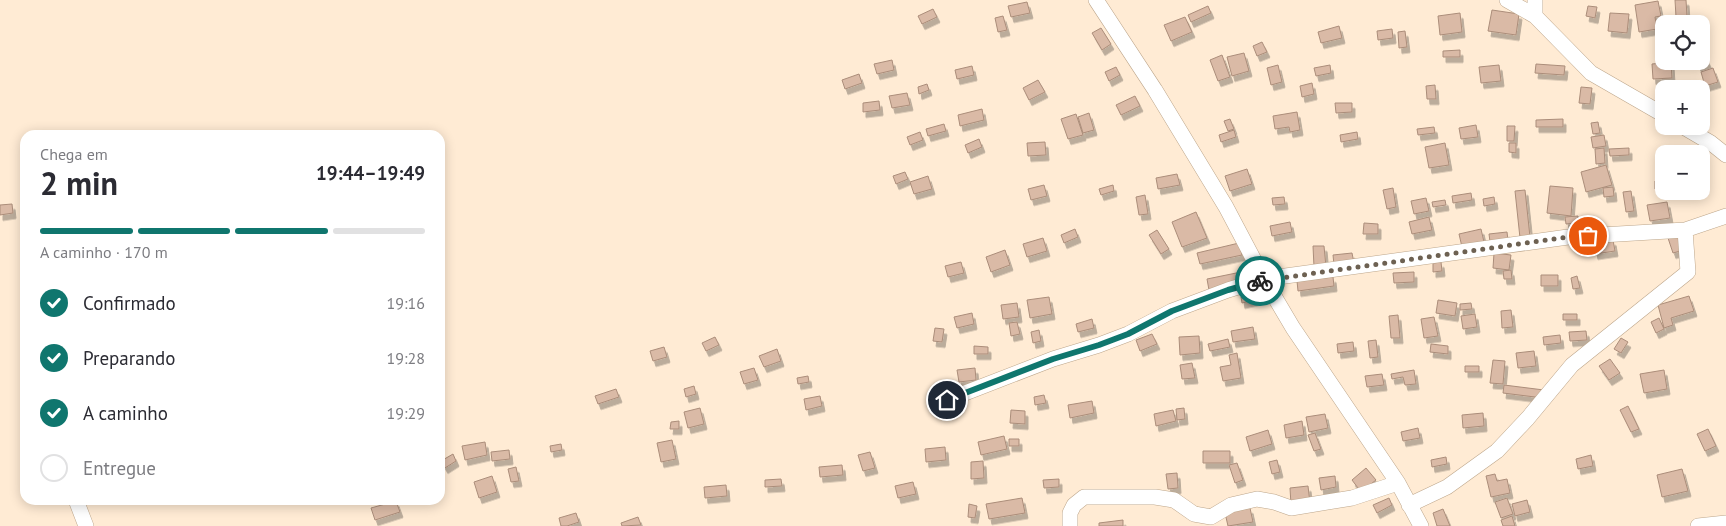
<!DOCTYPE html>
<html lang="pt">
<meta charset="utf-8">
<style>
:root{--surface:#fff;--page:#f7f7f7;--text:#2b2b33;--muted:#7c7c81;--line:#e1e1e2;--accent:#0f766e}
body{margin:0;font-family:"PT Sans",sans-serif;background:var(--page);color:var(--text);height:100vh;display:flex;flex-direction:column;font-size:19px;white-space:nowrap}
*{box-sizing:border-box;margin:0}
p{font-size:16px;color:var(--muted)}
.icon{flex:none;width:28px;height:28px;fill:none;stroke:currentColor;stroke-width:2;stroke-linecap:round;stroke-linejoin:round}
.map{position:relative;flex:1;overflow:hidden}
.side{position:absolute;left:20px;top:130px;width:425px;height:375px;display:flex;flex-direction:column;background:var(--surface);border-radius:15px;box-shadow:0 2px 12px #0003}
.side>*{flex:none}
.tools{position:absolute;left:1655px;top:15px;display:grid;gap:10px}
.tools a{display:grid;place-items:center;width:55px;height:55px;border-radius:10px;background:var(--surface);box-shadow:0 2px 12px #0003;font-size:25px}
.pin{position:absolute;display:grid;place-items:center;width:42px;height:42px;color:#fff;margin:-21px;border:2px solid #fff;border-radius:50%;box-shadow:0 1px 5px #0007}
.courier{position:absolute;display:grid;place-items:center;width:50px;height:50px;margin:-25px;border:4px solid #0f766e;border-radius:50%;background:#fff;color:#222;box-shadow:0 1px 6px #0007}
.overview em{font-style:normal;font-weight:600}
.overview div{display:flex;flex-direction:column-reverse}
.overview{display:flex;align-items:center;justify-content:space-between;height:85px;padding:0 20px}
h1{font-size:32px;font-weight:600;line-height:38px}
.bar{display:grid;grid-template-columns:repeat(4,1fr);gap:8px 5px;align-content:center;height:60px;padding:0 20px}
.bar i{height:6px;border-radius:4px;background:var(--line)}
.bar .selected{background:var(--accent)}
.bar p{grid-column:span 4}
ol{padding:0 20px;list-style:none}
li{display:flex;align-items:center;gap:15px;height:55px}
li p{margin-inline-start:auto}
li .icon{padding:5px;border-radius:50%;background:var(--accent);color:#fff;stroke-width:4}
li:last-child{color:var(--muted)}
li i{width:28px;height:28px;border:2px solid var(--line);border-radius:50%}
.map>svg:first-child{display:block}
.building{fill:#dabaa6;stroke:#ab8d7a;filter:url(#shadow)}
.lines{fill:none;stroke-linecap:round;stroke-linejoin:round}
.street-casing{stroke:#bda68b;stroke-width:16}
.street{stroke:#fff;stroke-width:15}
.done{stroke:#6d6152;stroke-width:5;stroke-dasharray:0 9}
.route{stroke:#0f766e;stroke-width:6}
</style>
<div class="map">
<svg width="1726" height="526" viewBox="0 0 1726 526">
<defs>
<filter id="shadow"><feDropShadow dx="3" dy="5.5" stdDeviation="0" flood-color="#0004"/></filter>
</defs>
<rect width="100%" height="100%" fill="#ffebd4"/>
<path class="building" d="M1675,0h11l1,16 -11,1z
M1658,1l3,15 -6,1 2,12 -18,3 -4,-27z
M1027,2l3,11 -19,4 -3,-11z
M1208,6l3,7 -20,9 -3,-7z
M1588,6l9,1 -2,11 -9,-2z
M933,9l4,8 -15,7 -4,-8z
M1492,10l27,4 -3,21 -28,-4z
M1460,13l2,19 -22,3 -2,-19z
M1610,13l19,1 -2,19 -19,-2z
M1003,16l4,14 -9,2 -3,-14z
M1185,17l7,15 -21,9 -7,-16z
M1339,26l3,12 -21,5 -3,-11z
M1101,28l10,16 -9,6 -10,-17z
M1392,29l1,9 -15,2 -1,-9z
M1405,31l2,16 -8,1 -1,-16z
M1262,42l5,10 -10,4 -4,-10z
M1460,50v7h-17v-6z
M1244,53l5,18 -17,5 -5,-19z
M1222,55l8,22 -12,4 -8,-21z
M1705,56l4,8 -10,4 -3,-7h5v-4z
M892,60l2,10 -17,4 -3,-10z
M1671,62l1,16 -19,1 -1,-15z
M1536,64l29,2 -1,9 -29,-2z
M1278,65l4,17 -11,3 -4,-17z
M1330,65l1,8 -15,3 -2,-8z
M1499,65l2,16 -20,2 -2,-16z
M972,66l2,9 -17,4 -2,-9z
M1116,67l4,8 -11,6 -4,-9z
M1713,68l5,14 -13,4 -4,-14z
M859,74l3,9 -17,6 -3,-9z
M1038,80l7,12 -16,8 -6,-12z
M1312,83l2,11 -12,3 -2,-11z
M927,84l2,6 -10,4 -1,-7z
M1435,85l1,14h-9l-1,-13z
M1581,87l11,1 -2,16 -11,-1z
M907,93l3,12 -18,3 -3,-12z
M1135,96l5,10 -19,9 -5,-10z
M879,101l1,9 -17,2v-9z
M1335,103h17v9l-16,1z
M982,109l2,11 -24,6 -2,-11z
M1297,112l3,18 -10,2 -1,-5 -14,2 -2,-13z
M1089,113l5,17 -11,3 -5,-16z
M1076,114l7,21 -15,4 -7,-20z
M1230,119l4,10 -6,2 -4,-10z
M1563,119v8h-27v-7z
M1598,122l2,11 -7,1 -2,-11z
M944,124l2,7 -18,5 -2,-7z
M1476,125l2,12 -17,2 -2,-11z
M1507,126h8l-1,15h-7z
M1434,127l1,6 -17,2 -1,-6z
M1234,130l2,7 -15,5 -2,-7z
M920,132l3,8 -13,5 -3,-8z
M1357,132l1,7 -17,3 -1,-7z
M1604,135l2,11 -13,2 -2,-11z
M979,139l3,8 -14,6 -3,-8z
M1045,142l1,13 -18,1 -1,-13z
M1445,143l4,22 -20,3 -4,-21z
M1509,143h7v10l-7,-1z
M1604,148l1,15 -9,1 -1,-15z
M1629,148v7l-19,1 -1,-7z
M1606,165l6,20 -26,7 -5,-20z
M1247,169l5,15 -22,7 -5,-15z
M905,172l3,7 -12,5 -3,-8z
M1177,174l3,11 -22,4 -2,-11z
M928,176l4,13 -18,5 -4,-12z
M1655,181h9v8h-9z
M1044,185l3,11 -16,4 -3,-11z
M1113,185l1,6 -13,4 -2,-6z
M1550,186l23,2 -2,28 -24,-3z
M1613,187l1,9 -10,1 -1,-9z
M1393,188l3,19 -9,2 -4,-19z
M1525,190l5,47 -10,1 -5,-47z
M1631,191l3,20 -8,1 -3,-20z
M1471,193l1,7 -19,3 -1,-7z
M1145,195l3,19 -9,1 -3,-18z
M1284,197l1,7 -12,1 -1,-7z
M1494,197l1,7 -11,2 -1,-7z
M1426,198l3,13 -15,3 -3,-13z
M1445,200l1,5 -13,2 -1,-5z
M1667,202l3,16 -20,3 -3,-16z
M12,204l1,9 -13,2v-10z
M1196,212l11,26 -25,9 -10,-25z
M1578,216v7l-12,1 -1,-7z
M1429,217l3,13 -20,4 -3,-12z
M1290,222l2,10 -20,4 -2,-10z
M1364,223l14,1v10h-15z
M1075,229l3,8 -14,6 -3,-8z
M1481,229l3,13 -22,5 -3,-13z
M1157,230l12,19 -8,5 -12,-19z
M1507,232l1,8 -18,2 -1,-8z
M1678,232l6,18 -11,3 -6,-18z
M1043,238l4,13 -20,6 -4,-13z
M1613,240l2,11 -20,3 -2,-11z
M1239,243l3,12 -42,9 -3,-11z
M1313,246h11l2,21h-12z
M1005,250l5,15 -19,7 -5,-15z
M1352,253l2,10 -20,2 -1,-10z
M1494,253l17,2 -2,15 -16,-2z
M961,262l3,11 -16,4 -3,-11z
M1441,262l1,9 -9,1v-9z
M1511,270l1,9h-8l-1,-8z
M1246,271l2,11 -39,8 -2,-11z
M1414,272v10l-20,1 -1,-10z
M1541,275h17v11h-17z
M1577,276l3,12 -7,1 -2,-11z
M1333,277l1,9 -36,5 -1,-10z
M1257,292l2,7 -17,4 -1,-6z
M1689,296l5,15 -23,7 2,7 -9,3 -6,-23z
M1049,297l3,17 -22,4 -3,-18z
M1438,300l19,3 -2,13 -19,-3z
M1017,303l2,14 -16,2 -2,-14z
M1471,303l1,6 -12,1v-6z
M1511,310l2,17 -11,1 -1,-17z
M972,313l2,11 -17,4 -3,-11z
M1475,314l2,13 -14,2 -2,-13z
M1563,314h14v6h-14z
M1398,315l2,23h-9l-2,-22z
M1434,317l4,19 -14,2 -3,-19z
M1659,318l5,11 -8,4 -5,-11z
M1092,319l2,9 -16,4 -2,-8z
M1017,322l3,12 -9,2 -2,-13z
M1253,327l2,12 -22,3 -2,-11z
M935,328l9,1 -2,13 -9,-1z
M1039,330l2,11 -8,2 -2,-11z
M1586,331l1,9 -17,1 -1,-9z
M1152,334l5,10 -17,7 -4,-11z
M1560,335l1,8 -17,2 -1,-8z
M1199,336l1,17 -20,2 -1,-18z
M715,337l4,8 -13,6 -4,-8z
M1621,338l7,4 -7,11 -7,-4z
M1228,339l2,8 -20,4 -2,-7z
M1376,340l2,17 -8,1 -2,-17z
M1353,342l1,9 -16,2 -1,-9z
M1431,344l17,2v8l-18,-2z
M974,346l14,1v7h-14z
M664,347l3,10 -14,4 -3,-10z
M777,349l4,12 -17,6 -5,-11z
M1534,351l2,15 -18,2 -2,-15z
M1237,353l4,25 -18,3 -3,-14 11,-2 -2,-10z
M1610,359l10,14 -11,7 -10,-14z
M1493,360l12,1 -2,23 -13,-1z
M1192,363l3,15 -13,1 -2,-14z
M1465,366h14v6h-14z
M754,368l4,12 -14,4 -4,-12z
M975,368l1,12 -17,2 -2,-12z
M1414,370l2,14 -11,1 -2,-8 -11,2 -1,-5z
M1664,370l3,19 -23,4 -4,-19z
M1382,374l2,11 -17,2 -2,-11z
M808,376l1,6 -11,2 -1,-6z
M1504,385l40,5 -1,8 -40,-5z
M694,386l2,8 -10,3 -2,-8z
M616,389l3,8 -21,7 -3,-8z
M1044,395l2,8 -11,2 -1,-8z
M820,396l2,10 -16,4 -2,-11z
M1092,401l2,12 -24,5 -2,-13z
M1628,406l11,23 -8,3 -11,-22z
M700,408l4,16 -16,4 -4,-16z
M1184,408l1,11 -8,1 -1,-11z
M1011,410l14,1v13l-15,-1z
M1173,410l3,11 -20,5 -2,-12z
M1483,413l1,13 -21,2 -1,-13z
M1325,414l3,14 -19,4 -3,-15z
M679,421v8h-9l1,-7z
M1302,421l2,14 -18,3 -2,-13z
M1418,428l2,10 -17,3 -2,-9z
M1708,429l8,17 -11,5 -8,-17z
M1268,430l4,14 -22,7 -4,-14z
M1315,433l6,16 -7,2 -6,-16z
M1004,436l3,13 -26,6 -3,-13z
M1009,439h10v7h-10z
M672,440l4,19 -15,3 -4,-19z
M485,442l2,13 -22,5 -3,-14z
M561,444l1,6 -11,2 -1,-6z
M945,447l1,13 -20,2 -1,-13z
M509,450l1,9 -18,2 -1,-9z
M1203,451h27v12h-27z
M870,452l5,16 -12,3 -5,-16z
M453,454l3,7 -11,7 -4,-7z
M1591,455l2,11 -15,3 -2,-10z
M1446,457l1,7 -15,3 -1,-7z
M1277,460l3,12 -8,2 -3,-12z
M983,461l1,17 -13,1v-17z
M1237,463l6,17 -8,3 -6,-18z
M842,465l1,10 -23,2 -1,-10z
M516,467l3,14 -8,1 -3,-13z
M1366,468l10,12 -15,12 -9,-12z
M1682,469l6,22 -26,6 -5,-22z
M1177,473l1,15 -10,1 -2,-15z
M1495,474l2,7 10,-2 3,14 -19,4 -5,-21z
M492,476l5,16 -18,6 -5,-16z
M1335,476l1,11 -15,3 -2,-12z
M781,479l1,7 -17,1v-7z
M1059,479v8l-15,1 -1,-8z
M913,482l3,12 -18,4 -3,-12z
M726,485l1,11 -22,2 -1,-11z
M1308,486l2,17 -19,2 -1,-17z
M1022,498l3,15 -36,6 -3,-15z
M1389,498l3,7 -15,8 -4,-8z
M1507,498l6,16 -12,4 -6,-16z
M1527,500l3,12 -15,4 -3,-12z
M396,501l4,11 -25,8 -4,-12z
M969,504l8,2 -2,12 -7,-1z
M1250,508l3,14 -25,4 -3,-13z
M1443,509l7,17h-13l-4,-13z
M576,513l3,9 -12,4h-6l-2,-8z
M1512,516l3,10h-12l-2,-6z
M638,517l3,8 -19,1 -1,-3z
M1123,520v6h-24v-3z"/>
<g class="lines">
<defs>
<path id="street" d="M1096,0l59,90 71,117 38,72 29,49 105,155 23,43
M1507,0l28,16
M1535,0v16l56,57 73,42
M1682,126l29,17 15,12
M947,400l106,-41 46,-14 29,-11 44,-23 56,-21 36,-11 304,-42 117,-7
M76,500l10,26
M1409,505l38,-18 50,-36 31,-33 44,-53 116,-93 -3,-42 41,-14
M1070,526v-13l4,-8 10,-8h71l19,3 20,14 17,3 20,-12 26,-6 17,3 17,6 61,-10 46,-15
M1698,526l28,-3"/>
</defs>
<use href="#street" class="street-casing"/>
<use href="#street" class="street"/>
</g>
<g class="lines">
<path class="done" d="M1260,281l308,-44 20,-1"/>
<path class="route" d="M947,400l106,-41 46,-14 29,-11 44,-23 56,-21 32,-9"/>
</g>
</svg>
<div class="tools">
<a><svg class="icon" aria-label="locate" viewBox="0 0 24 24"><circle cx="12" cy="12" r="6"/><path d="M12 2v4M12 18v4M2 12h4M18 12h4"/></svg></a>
<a>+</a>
<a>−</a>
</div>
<div class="pin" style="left:1588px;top:236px;background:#ea580c"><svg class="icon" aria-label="bag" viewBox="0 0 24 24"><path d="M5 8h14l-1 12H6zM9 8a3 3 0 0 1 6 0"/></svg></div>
<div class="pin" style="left:947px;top:400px;background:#1f2937"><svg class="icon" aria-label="home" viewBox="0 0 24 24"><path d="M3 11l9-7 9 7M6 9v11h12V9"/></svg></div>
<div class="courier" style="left:1260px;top:281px"><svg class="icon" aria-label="bike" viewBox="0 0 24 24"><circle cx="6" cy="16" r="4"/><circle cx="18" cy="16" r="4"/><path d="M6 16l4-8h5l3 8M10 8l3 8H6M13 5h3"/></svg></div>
<section class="side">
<div class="overview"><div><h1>2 min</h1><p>Chega em</p></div><em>19:44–19:49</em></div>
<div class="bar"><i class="selected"></i><i class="selected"></i><i class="selected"></i><i></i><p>A caminho · 170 m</p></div>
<ol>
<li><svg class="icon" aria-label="check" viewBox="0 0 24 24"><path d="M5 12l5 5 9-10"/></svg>Confirmado<p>19:16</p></li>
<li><svg class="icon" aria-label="check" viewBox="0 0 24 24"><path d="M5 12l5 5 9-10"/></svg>Preparando<p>19:28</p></li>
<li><svg class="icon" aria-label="check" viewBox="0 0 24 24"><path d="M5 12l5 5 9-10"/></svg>A caminho<p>19:29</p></li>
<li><i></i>Entregue</li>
</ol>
</section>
</div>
